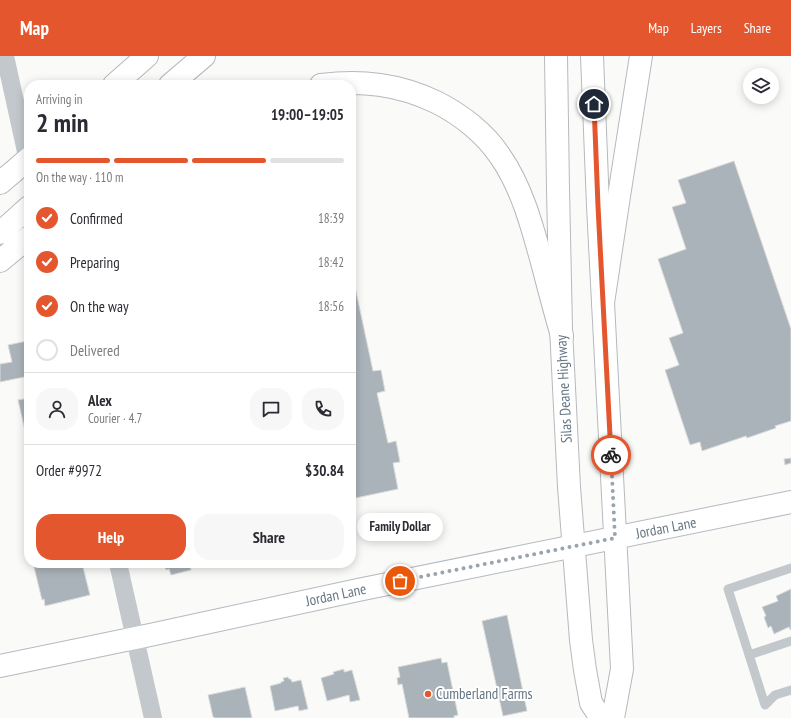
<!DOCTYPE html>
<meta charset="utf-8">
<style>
:root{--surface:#fff;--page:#f7f7f7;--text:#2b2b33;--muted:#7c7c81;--line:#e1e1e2;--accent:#e4572e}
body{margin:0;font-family:"PT Sans Narrow",sans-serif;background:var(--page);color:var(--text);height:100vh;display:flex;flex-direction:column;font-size:15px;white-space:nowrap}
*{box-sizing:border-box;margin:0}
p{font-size:13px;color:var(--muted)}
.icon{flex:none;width:22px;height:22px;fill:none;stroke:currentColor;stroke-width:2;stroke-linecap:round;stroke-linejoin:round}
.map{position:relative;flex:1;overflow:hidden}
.details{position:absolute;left:24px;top:24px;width:332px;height:488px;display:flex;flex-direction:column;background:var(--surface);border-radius:16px;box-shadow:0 2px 10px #0003}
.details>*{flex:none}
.controls{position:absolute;left:743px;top:12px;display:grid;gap:8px}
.controls a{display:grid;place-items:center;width:36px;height:36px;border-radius:50%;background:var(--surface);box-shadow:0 2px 10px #0003;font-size:20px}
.pin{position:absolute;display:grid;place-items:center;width:34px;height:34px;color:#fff;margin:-17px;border:2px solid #fff;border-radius:50%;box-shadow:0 1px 4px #0007}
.courier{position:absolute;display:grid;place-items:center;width:40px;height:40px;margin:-20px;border:3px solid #e4572e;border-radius:50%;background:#fff;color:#222;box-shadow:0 1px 5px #0007}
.bubble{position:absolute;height:28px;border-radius:14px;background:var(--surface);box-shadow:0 2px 10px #0003;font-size:13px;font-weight:700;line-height:28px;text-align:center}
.headline em{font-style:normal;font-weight:700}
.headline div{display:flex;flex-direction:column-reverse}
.headline{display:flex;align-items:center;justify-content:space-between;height:68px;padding:0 12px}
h1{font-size:26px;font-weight:700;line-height:30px}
.bar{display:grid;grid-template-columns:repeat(4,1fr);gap:6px 4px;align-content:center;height:48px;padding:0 12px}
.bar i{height:5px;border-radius:3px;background:var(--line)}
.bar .current{background:var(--accent)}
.bar p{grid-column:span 4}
.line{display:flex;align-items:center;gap:10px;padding:0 12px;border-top:1px solid var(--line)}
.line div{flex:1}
.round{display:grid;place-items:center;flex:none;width:42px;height:42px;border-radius:16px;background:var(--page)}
ol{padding:0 12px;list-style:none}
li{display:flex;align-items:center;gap:12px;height:44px}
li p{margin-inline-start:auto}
li .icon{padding:4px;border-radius:50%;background:var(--accent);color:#fff;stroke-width:4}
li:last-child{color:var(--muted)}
li i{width:22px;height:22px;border:2px solid var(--line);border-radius:50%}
.action{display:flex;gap:8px;margin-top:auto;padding:8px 12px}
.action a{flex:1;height:46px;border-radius:16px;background:var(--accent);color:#fff;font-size:16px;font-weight:700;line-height:46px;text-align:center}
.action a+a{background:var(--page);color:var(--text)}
header{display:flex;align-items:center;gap:24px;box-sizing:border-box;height:56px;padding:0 20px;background:var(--accent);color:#fff}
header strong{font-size:19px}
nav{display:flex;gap:22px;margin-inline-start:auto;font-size:14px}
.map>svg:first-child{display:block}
.building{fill:#aab3b9;stroke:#dcdcda}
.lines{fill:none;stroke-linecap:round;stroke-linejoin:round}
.secondary-casing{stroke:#b3babf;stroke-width:24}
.primary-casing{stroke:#b5babe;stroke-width:24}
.highway-casing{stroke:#b4b9bd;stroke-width:24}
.lane{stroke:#c3c8cc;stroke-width:9}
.street{stroke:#c3c8cc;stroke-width:18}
.secondary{stroke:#fff;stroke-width:22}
.primary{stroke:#fff;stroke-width:22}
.highway{stroke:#fff;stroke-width:22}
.highway-bridge-casing{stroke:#b4b9bd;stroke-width:24;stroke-linecap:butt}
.highway-bridge{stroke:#fff;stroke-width:22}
.done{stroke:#99a4ac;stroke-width:4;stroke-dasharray:0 7.2}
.route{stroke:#e4572e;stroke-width:5}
.poi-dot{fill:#e4572e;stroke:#fff;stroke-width:1.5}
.labels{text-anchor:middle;stroke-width:4;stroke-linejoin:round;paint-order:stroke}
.street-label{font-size:15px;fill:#657683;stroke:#fff}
.poi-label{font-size:15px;fill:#657683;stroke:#fff;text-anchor:start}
</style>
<header>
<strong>Map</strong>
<nav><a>Map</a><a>Layers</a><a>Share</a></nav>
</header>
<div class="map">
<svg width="791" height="662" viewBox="0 0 791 662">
<rect width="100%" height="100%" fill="#fafaf8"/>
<path class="building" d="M734,105l57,168v92l-16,5 1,2 -29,10 -1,-2 -44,15 -2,-9 -10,3 -25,-75 14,-5 -10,-27 14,-5 -25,-74 28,-10 -14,-42 14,-4 -8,-23z
M351,212l22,103 8,-1 4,21 -8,2 11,50 8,-2 4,21 -7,1 5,26 -47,10z
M27,285l2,9v26l-29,6v-18l12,-2 -4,-17z
M29,342v46h-1l-10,-44z
M791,402v5l-6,2 -1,-6z
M44,507h38l8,32 -45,11 -1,-7 -2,1 -8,-33 10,-2z
M164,507h28l-2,1 1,6 -20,5 -2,-6 -3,1z
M791,533v40l-1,1 -1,-3 -15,7 -3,-8 -3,2 -4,-11 2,-1 -4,-9 16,-6 -2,-5z
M507,559l20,96 -24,5 -21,-95z
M441,602l1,5 5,-1 11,53 -4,1v2h-45l-7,-34 -4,1 -1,-7 3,-1 -2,-10z
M344,613v3l8,-2 8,30 -10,2 -1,-7 -22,6 -6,-23 13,-4 -1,-2z
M288,621l1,2h2l1,3 9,-2 7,29 -9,2 -1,-5 -23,5 -5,-25 11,-3v-1l3,-1 -1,-3z
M245,631l7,31h-38v-1h-1l-5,-22z"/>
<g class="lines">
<defs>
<path id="secondary" d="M0,610l150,-31 208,-45 433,-88"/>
<path id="primary" d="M556,0l2,133 3,139 8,159 12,153 4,30 6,33 10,15
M592,0l6,150 24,463 -9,49"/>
<path id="highway" d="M114,29l33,-29
M170,29l34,-29
M321,29c41,-5 77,-1 115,17 24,12 49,31 64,54 22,31 33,73 43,110 6,23 12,46 19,70
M0,127l13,-11
M0,177l29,-26
M0,205l29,-24
M603,247l16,-107 22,-140"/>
</defs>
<use href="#secondary" class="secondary-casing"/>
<use href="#primary" class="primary-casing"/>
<use href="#highway" class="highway-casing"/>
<path class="lane" d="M791,512l-63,21 37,116 10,-10 16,-5
M749,599l42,-14"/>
<path class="street" d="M5,0l24,109
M118,507l35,155"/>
<use href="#secondary" class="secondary"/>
<use href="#primary" class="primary"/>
<use href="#highway" class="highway"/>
<defs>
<path id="highway-bridge" d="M13,116l16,-14"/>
</defs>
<use href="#highway-bridge" class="highway-bridge-casing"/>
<use href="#highway-bridge" class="highway-bridge"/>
</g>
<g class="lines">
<path class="done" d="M400,525l215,-43 -4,-83"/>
<path class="route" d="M594,48l4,102 13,249"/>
</g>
<circle class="poi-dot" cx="428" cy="638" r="4"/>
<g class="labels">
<g class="street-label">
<text transform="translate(564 333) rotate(-93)" y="5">Silas Deane Highway</text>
<text transform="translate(666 472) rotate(-11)" y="5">Jordan Lane</text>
<text transform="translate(336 539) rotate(-12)" y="5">Jordan Lane</text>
</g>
<g class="poi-label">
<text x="436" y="643">Cumberland Farms</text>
</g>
</g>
</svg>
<div class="controls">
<a><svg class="icon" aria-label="layers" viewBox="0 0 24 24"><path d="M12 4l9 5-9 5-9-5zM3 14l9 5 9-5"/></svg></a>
</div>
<div class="pin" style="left:400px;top:525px;background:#ea580c"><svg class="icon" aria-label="bag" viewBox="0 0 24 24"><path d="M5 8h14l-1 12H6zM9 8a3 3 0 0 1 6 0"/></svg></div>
<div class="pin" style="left:594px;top:48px;background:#1f2937"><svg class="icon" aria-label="home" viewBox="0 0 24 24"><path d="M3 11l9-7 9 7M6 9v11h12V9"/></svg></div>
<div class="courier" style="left:611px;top:399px"><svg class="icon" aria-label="bike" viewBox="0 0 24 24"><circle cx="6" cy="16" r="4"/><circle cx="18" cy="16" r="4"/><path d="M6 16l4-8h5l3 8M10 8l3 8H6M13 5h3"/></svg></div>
<div class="bubble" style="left:357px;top:457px;width:86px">Family Dollar</div>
<section class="details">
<div class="headline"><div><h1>2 min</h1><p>Arriving in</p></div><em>19:00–19:05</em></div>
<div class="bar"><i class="current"></i><i class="current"></i><i class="current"></i><i></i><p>On the way · 110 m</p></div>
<ol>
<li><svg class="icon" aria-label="check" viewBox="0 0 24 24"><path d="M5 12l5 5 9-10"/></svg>Confirmed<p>18:39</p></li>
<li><svg class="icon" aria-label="check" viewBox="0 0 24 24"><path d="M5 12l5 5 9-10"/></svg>Preparing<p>18:42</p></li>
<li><svg class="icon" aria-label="check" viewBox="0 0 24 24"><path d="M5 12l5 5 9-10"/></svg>On the way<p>18:56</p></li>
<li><i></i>Delivered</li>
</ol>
<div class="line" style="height:72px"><a class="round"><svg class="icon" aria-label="person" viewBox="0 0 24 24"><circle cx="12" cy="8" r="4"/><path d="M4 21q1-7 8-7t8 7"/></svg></a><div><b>Alex</b><p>Courier · 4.7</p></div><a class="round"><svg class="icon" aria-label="chat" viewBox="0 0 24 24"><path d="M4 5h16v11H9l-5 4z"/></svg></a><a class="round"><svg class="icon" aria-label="phone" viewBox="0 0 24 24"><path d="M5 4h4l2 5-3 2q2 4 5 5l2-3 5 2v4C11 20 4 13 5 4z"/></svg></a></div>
<div class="line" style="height:52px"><div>Order #9972</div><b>$30.84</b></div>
<div class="action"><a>Help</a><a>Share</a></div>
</section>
</div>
